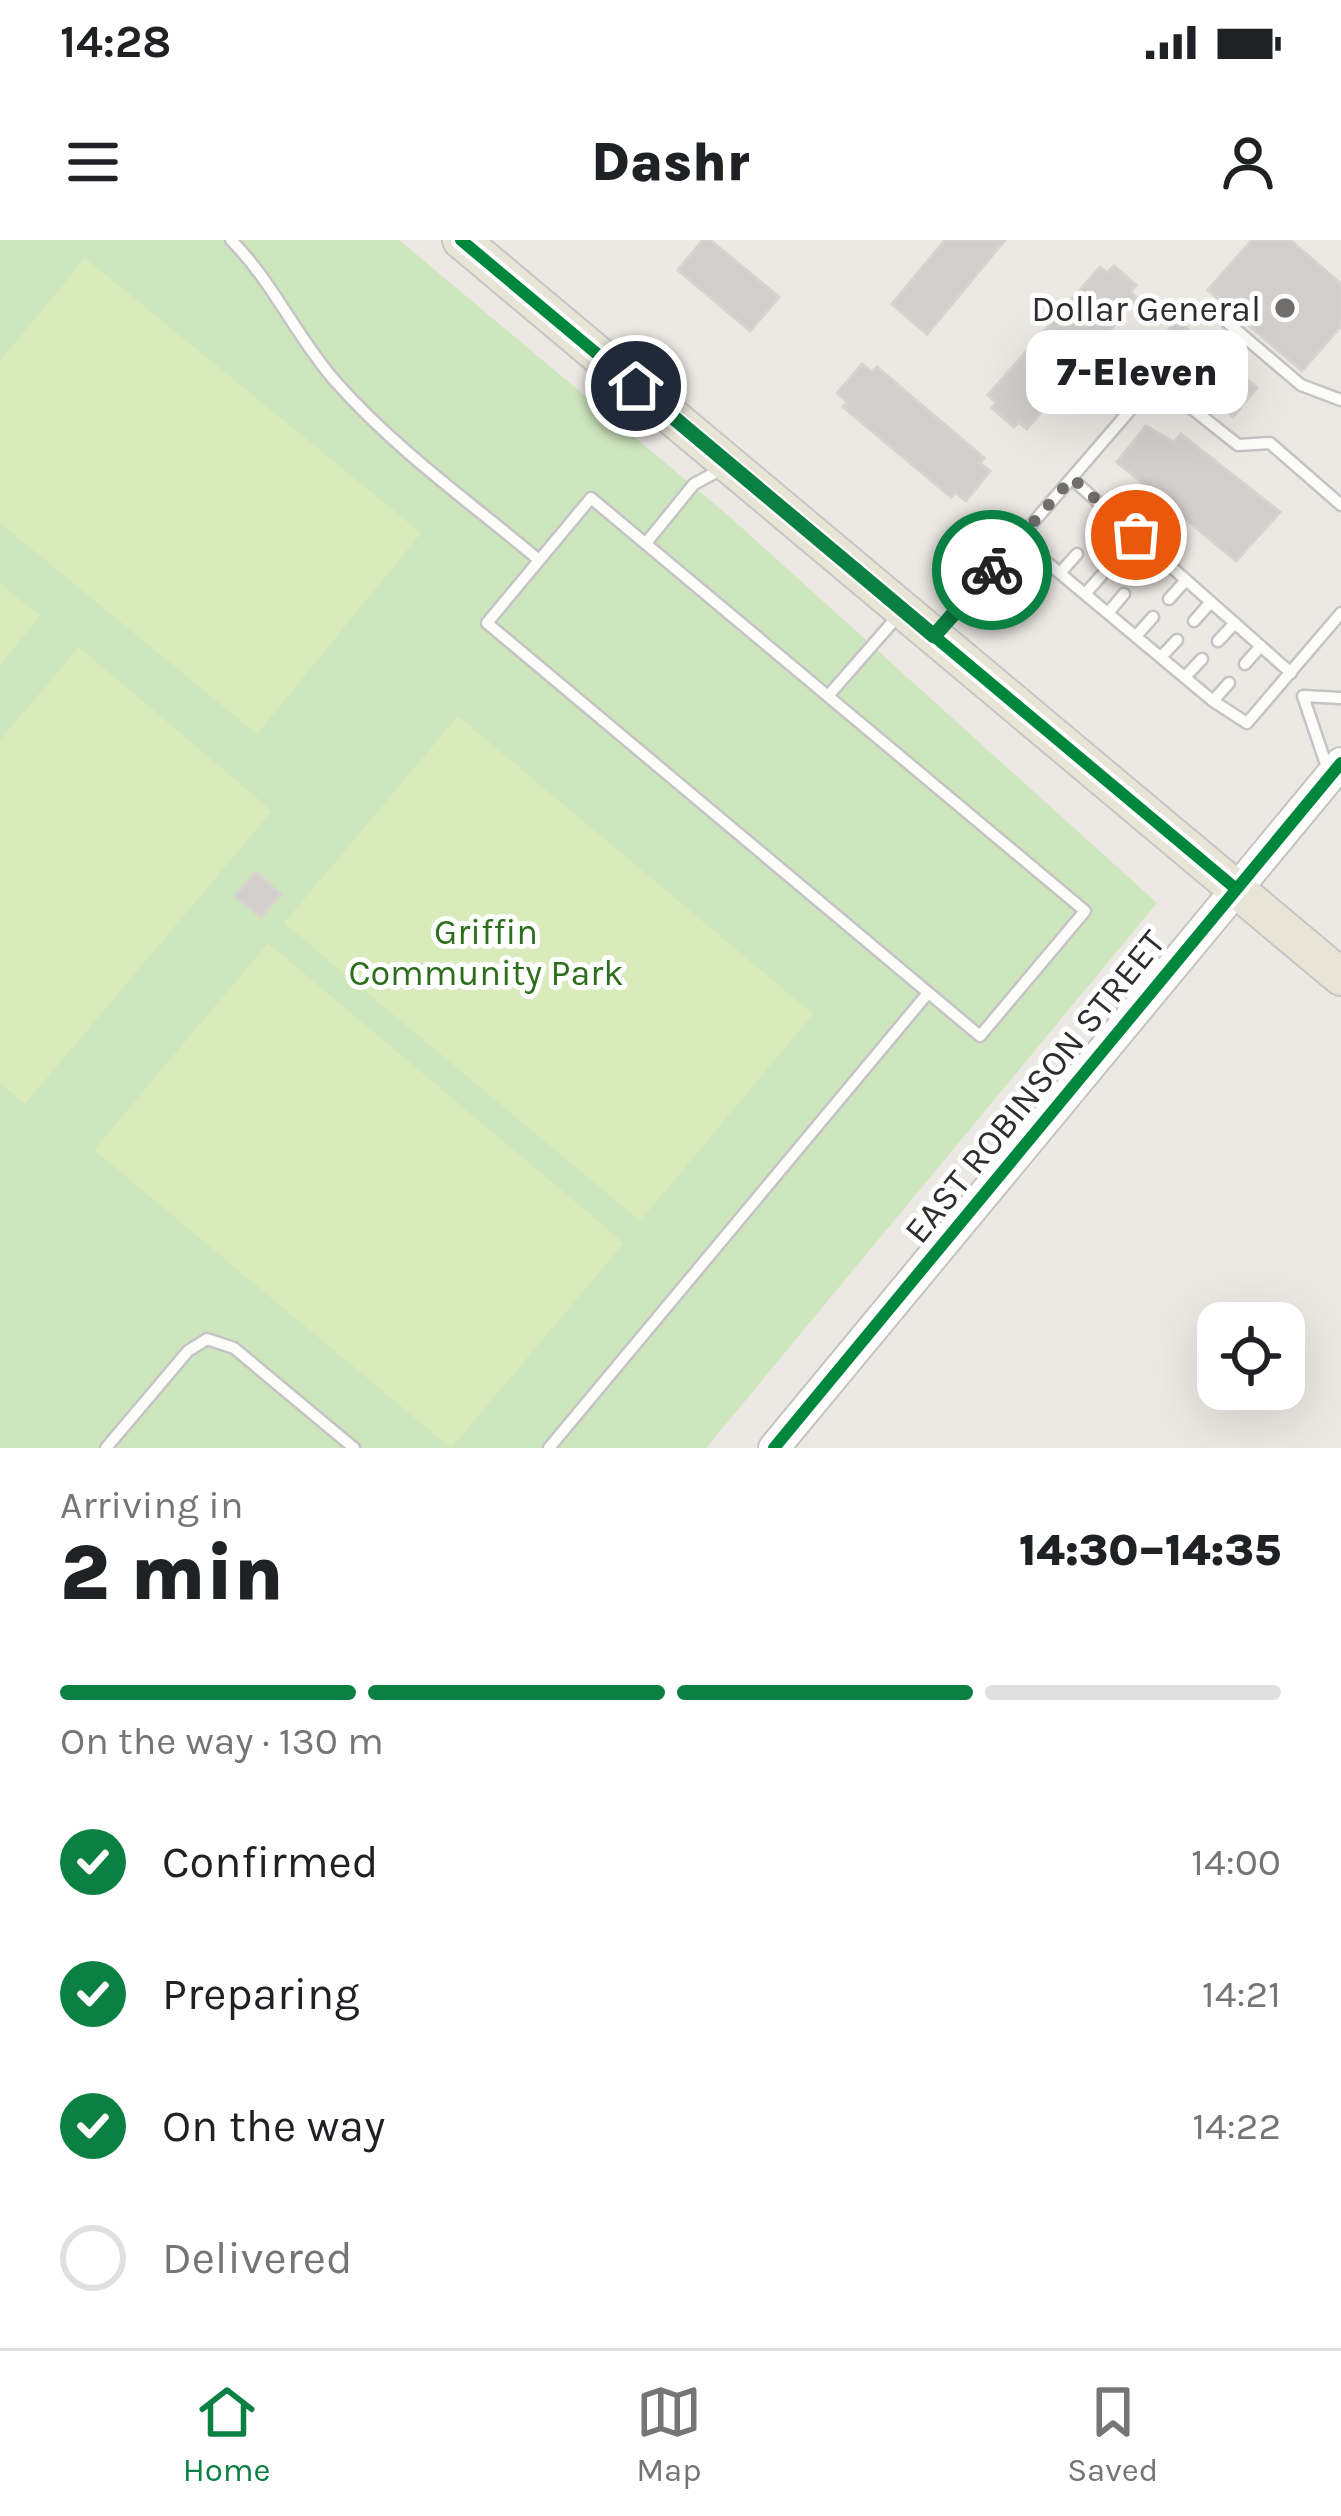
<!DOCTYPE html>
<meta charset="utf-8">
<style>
:root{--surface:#fff;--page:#f6f6f6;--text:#202124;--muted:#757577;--line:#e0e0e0;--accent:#0b8043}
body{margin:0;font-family:Karla,sans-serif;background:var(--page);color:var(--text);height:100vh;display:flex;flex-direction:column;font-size:45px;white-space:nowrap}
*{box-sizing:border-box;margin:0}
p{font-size:39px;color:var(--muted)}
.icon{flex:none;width:66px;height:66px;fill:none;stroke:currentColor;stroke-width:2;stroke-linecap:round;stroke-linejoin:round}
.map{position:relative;height:1208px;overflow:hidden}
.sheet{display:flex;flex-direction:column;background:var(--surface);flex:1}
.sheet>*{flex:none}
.buttons{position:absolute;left:1197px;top:1062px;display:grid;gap:24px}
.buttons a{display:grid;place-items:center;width:108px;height:108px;border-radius:24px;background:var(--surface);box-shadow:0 12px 48px #0002;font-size:60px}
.pin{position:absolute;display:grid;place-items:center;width:102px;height:102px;color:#fff;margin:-51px;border:6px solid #fff;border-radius:50%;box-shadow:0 3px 12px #0007}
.courier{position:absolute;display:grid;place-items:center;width:120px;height:120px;margin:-60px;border:9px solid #0b8043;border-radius:50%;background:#fff;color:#222;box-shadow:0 3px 15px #0007}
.bubble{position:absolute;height:84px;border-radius:24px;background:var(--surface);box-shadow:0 12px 48px #0002;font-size:39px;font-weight:800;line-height:84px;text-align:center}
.head em{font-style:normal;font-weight:800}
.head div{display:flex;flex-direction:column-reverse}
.head{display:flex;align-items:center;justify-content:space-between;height:204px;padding:0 60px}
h1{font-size:78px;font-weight:800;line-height:90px}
.bar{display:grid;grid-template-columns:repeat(4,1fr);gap:18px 12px;align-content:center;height:144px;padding:0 60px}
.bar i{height:15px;border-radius:9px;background:var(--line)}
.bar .selected{background:var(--accent)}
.bar p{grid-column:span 4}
ol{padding:0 60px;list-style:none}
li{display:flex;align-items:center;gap:36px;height:132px}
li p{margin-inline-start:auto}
li .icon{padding:12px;border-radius:50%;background:var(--accent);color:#fff;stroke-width:4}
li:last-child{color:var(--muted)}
li i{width:66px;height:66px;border:6px solid var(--line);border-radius:50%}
.status{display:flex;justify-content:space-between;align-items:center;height:84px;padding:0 60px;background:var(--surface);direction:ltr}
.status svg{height:33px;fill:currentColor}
header{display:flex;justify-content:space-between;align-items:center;height:156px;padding:0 60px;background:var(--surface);font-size:54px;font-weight:800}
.menu{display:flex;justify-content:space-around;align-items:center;height:168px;border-top:3px solid var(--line);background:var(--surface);font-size:33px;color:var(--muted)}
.menu a{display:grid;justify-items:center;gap:6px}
.menu .selected{color:var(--accent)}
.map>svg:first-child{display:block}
.green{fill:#cee6be}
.pitch{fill:#d9eabb}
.building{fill:#d1cecb;stroke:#d7d4d0;stroke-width:3}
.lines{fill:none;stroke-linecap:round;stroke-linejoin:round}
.lane-casing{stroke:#c5c4c5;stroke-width:15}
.secondary-casing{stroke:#c5c4c5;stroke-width:34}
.primary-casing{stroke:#c6c5c4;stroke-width:40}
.lane{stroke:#fcfcfb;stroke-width:10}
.secondary{stroke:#fcfcfb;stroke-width:30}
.primary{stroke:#e8e4d6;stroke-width:36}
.cycleway-casing{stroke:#fff;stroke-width:20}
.cycleway{stroke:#00873e;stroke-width:12}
.done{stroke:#706f6e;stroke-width:12;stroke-dasharray:0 21.6}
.route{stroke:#0b8043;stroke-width:15}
.poi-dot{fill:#706f6e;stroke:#fff;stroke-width:4.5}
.labels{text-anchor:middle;stroke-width:10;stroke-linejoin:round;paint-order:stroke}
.poi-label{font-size:36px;fill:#2e2e2e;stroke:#fff;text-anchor:end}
.park-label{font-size:36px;fill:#2c6e1b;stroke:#fff}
.street-label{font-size:36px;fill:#2e2e2e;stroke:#fff}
</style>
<div class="status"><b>14:28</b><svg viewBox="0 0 49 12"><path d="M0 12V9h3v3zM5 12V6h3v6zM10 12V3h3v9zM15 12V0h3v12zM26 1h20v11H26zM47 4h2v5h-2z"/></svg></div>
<header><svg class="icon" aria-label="menu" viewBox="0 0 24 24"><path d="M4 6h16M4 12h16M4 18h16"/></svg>Dashr<svg class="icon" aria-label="person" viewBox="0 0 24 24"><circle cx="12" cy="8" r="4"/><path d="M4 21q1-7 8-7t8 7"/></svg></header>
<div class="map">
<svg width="1341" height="1208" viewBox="0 0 1341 1208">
<rect width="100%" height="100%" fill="#ece8e4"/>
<path class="green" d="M0,0h399l331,277 427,386 -451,545h-706z"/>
<path class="pitch" d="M85,18l336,275 -164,201 -257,-211v-162z
M0,343l40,33 -40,49z
M79,407l193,164 -247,293 -25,-21v-343z
M458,476l355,298 -173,207 -356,-298z
M268,703l356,300 -173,205 -357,-298z"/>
<path class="building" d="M703,0h7l69,57 -29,34 -72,-61z
M945,0h60l-78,94 -35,-30z
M1252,0h38l51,44v42l-39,45 -94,-81z
M1114,26l22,19 -6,7 7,6 -110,131 -8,-7 -5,5 -22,-19 4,-5 -8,-8 112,-128 7,6z
M1177,80l80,68 -24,29 -81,-68z
M862,124l10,8 5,-5 107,91 -4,5 10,8 -24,30 -11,-9 -4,5 -108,-90 5,-5 -11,-9z
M1146,186l28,16 7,-8 99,78 -44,49 -119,-99z
M255,632l26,22 -20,23 -26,-21z"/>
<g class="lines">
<defs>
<path id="lane" d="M231,0c42,42 66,98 105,142 59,67 135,121 203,178
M1214,71l87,74 40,15
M1072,239l219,194
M591,258l494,413 -105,125 -493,-413z
M1094,294l17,-21
M1019,299l137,-159 82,65 32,-2 71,62
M646,303l48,-59 30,-16
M1118,316l18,-21
M1060,333l17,-19
M1141,334l16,-20
M1085,354l16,-18
M1169,359l17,-19
M1108,373l16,-19
M1194,381l17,-19
M940,389l79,-90 194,162 34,22 94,-110
M1136,396l17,-19
M1218,401l17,-18
M1161,417l16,-17
M1245,424l16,-18
M1185,437l17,-18
M828,456l69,-79
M1213,461l16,-18
M1328,530l-25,-74 38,2
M106,1208l82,-97 19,-12 27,9 120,100
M549,1208l379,-455"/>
<path id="secondary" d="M774,1208l567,-685"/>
<path id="primary" d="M461,0l880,737"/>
</defs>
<use href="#lane" class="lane-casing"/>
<use href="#secondary" class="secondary-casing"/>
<use href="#primary" class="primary-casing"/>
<use href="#lane" class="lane"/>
<use href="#secondary" class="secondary"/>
<use href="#primary" class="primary"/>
<defs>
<path id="cycleway" d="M461,0l774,648
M774,1208l567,-685"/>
</defs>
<use href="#cycleway" class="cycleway-casing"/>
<use href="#cycleway" class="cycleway"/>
</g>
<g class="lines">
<path class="done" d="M992,330l80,-92 64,57"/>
<path class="route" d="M636,146l298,250 58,-66"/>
</g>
<circle class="poi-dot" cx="1285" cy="68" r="12"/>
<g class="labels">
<g class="poi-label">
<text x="1261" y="81">Dollar General</text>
</g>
<g class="park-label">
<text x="486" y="704">Griffin<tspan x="486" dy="41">Community Park</tspan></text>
</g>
<g class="street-label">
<text transform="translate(1034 846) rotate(-51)" y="13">EAST ROBINSON STREET</text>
</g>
</g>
</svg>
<div class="buttons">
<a><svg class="icon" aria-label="locate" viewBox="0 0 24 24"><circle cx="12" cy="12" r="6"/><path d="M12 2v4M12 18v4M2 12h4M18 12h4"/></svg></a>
</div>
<div class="pin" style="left:1136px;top:295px;background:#ea580c"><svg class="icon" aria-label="bag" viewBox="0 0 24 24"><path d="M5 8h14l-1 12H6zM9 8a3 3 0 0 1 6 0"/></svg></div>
<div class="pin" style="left:636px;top:146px;background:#1f2937"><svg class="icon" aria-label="home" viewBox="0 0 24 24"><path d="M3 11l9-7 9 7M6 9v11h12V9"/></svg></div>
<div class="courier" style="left:992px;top:330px"><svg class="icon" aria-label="bike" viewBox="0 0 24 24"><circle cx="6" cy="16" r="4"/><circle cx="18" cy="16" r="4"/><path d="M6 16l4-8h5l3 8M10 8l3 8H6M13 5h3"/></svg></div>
<div class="bubble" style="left:1026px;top:90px;width:222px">7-Eleven</div>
</div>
<section class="sheet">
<div class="head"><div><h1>2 min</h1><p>Arriving in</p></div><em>14:30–14:35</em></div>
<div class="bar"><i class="selected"></i><i class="selected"></i><i class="selected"></i><i></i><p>On the way · 130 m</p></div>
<ol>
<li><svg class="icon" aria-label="check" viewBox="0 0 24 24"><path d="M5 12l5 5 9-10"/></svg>Confirmed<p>14:00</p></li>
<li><svg class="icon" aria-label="check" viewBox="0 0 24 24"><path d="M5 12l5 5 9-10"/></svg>Preparing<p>14:21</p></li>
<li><svg class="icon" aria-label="check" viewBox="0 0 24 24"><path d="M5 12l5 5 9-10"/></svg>On the way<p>14:22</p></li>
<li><i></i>Delivered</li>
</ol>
</section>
<nav class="menu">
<a class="selected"><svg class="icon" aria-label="home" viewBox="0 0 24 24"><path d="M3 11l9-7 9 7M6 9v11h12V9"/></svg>Home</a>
<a><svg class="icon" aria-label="map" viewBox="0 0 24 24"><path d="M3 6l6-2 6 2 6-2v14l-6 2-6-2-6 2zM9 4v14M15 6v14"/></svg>Map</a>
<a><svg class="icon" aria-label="saved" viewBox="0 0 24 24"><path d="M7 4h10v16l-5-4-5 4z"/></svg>Saved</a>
</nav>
